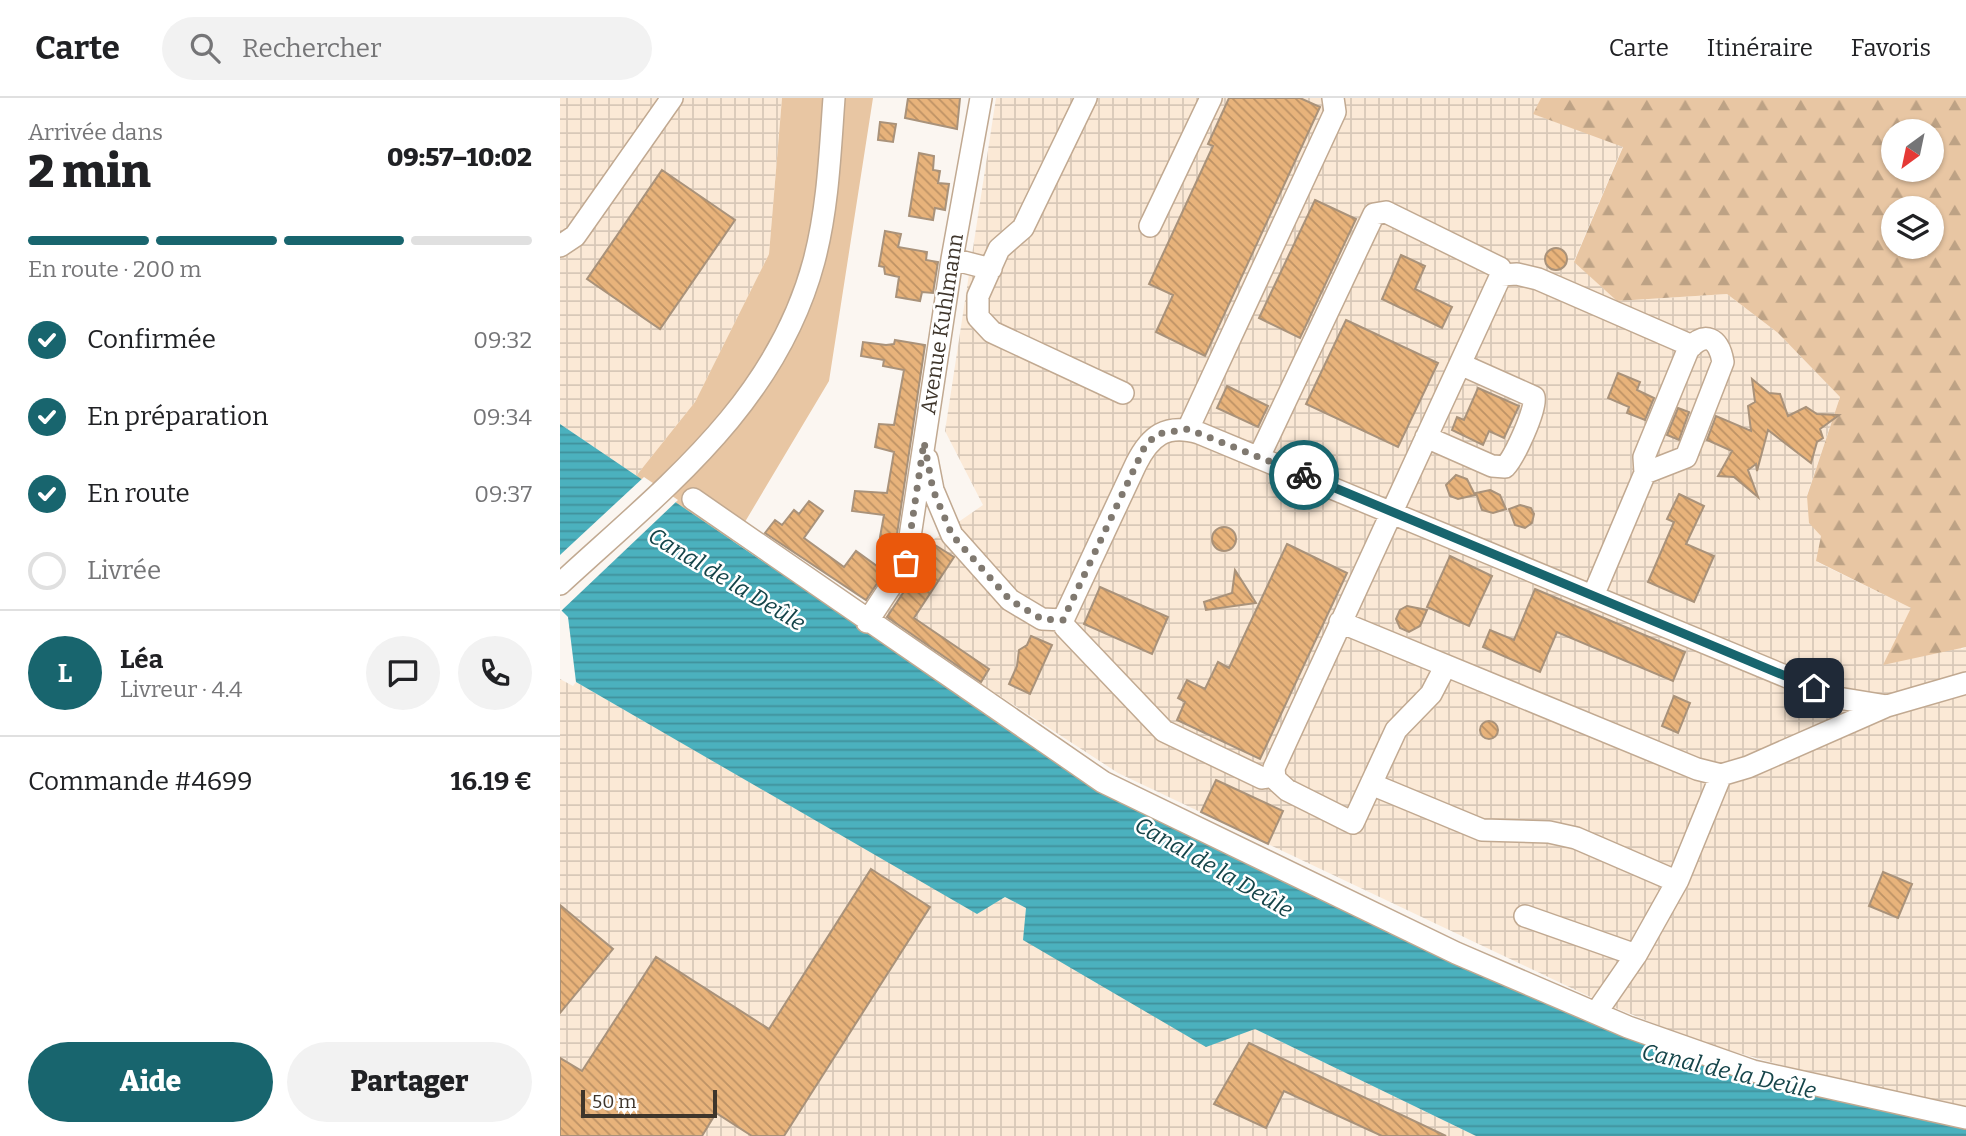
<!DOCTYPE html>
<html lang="fr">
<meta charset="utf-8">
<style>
:root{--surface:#fff;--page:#f2f2f2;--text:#202124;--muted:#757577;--line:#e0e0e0;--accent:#18656e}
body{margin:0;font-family:Bitter,serif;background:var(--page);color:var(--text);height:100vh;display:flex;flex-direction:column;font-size:26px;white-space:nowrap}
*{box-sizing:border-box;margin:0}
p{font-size:23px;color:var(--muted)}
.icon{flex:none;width:38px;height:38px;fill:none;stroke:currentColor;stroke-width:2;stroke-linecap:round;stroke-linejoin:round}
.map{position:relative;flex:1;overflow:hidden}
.panel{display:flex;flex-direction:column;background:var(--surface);width:560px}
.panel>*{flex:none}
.needle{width:46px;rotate:213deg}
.buttons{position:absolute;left:1321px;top:21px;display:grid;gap:14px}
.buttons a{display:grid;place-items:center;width:63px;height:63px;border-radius:50%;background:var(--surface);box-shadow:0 2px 5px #0004;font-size:35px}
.scale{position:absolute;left:21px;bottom:18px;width:136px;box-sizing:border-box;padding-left:7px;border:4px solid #3e352b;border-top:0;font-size:19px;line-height:24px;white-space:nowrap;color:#3e352b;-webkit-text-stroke:5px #fff;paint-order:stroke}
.pin{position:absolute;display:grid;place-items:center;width:60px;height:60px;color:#fff;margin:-30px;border-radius:14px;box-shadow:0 4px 10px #0006}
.courier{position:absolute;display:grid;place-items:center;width:70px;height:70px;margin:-35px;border:5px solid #18656e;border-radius:50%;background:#fff;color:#222;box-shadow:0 2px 9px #0007}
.summary em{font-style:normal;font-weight:800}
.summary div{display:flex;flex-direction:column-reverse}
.summary{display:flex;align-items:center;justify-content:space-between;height:119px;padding:0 28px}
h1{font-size:46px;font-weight:800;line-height:52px}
.bar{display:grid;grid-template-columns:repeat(4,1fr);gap:10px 7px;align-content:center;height:84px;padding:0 28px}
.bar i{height:9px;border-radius:5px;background:var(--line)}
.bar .active{background:var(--accent)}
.bar p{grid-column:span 4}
.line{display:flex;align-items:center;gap:18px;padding:0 28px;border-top:2px solid var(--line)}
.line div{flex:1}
.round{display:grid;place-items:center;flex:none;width:74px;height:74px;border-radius:37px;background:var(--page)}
ol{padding:0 28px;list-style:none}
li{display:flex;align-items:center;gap:21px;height:77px}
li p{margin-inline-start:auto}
li .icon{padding:7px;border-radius:50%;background:var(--accent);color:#fff;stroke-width:4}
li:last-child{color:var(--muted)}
li i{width:38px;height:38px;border:4px solid var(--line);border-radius:50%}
.cta{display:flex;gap:14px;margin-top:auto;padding:14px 28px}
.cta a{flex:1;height:80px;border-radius:42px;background:var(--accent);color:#fff;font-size:28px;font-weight:800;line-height:80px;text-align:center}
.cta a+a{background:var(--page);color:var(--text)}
header{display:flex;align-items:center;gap:42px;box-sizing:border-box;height:98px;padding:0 35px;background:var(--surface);border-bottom:2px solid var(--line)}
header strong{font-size:33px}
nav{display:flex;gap:38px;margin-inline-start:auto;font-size:24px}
.search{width:490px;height:63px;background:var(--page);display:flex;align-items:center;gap:18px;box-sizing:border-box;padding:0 24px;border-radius:38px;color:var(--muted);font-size:26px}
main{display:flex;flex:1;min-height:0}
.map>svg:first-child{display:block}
.industrial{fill:url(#industrial-grid)}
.green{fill:#e8c6a3}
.forest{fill:url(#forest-firs);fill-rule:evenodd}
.water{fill:url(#water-rules)}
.pier{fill:#fbf6f1}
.building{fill:url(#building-back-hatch);stroke:#a9927a;stroke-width:2}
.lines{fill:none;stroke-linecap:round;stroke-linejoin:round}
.minor-casing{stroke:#c1a991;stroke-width:24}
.minor{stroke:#fff;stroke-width:21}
.done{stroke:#807970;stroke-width:7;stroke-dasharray:0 12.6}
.route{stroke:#18656e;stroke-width:9}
.labels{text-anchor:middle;stroke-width:5;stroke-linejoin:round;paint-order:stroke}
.street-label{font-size:21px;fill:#3e352b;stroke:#fff}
.water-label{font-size:23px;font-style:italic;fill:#154449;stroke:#fff}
</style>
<header>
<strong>Carte</strong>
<div class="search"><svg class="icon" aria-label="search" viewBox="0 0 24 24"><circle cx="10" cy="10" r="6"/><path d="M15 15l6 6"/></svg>Rechercher</div>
<nav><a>Carte</a><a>Itinéraire</a><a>Favoris</a></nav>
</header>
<main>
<section class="panel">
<div class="summary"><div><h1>2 min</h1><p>Arrivée dans</p></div><em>09:57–10:02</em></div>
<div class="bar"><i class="active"></i><i class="active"></i><i class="active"></i><i></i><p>En route · 200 m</p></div>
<ol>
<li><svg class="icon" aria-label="check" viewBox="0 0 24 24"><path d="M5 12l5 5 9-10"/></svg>Confirmée<p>09:32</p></li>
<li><svg class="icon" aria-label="check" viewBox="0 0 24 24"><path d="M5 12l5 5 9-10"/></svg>En préparation<p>09:34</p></li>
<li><svg class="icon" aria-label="check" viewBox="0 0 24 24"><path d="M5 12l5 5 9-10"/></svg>En route<p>09:37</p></li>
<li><i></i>Livrée</li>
</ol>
<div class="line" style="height:126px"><b class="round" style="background:var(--accent);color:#fff">L</b><div><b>Léa</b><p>Livreur · 4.4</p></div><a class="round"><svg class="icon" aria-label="chat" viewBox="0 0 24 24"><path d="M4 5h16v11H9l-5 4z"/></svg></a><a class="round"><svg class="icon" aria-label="phone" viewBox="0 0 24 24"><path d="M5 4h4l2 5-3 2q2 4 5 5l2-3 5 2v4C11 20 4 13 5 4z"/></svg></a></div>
<div class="line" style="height:91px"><div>Commande #4699</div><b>16.19 €</b></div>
<div class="cta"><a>Aide</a><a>Partager</a></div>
</section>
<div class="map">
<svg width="1406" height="1038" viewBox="0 0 1406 1038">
<defs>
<pattern id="industrial-grid" width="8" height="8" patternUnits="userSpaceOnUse" patternTransform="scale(1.75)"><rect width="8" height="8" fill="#fbe9d6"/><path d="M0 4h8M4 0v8" fill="none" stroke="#d8c8b8"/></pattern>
<pattern id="forest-firs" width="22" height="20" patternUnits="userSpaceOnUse" patternTransform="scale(1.75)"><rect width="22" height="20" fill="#e8c6a3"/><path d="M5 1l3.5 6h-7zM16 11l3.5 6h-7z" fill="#bda285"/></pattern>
<pattern id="water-rules" width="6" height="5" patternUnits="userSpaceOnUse" patternTransform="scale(1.75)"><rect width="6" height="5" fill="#4bb1be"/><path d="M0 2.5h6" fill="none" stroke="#40919b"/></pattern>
<pattern id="building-back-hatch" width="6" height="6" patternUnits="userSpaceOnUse" patternTransform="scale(1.75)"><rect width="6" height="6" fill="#e8b37b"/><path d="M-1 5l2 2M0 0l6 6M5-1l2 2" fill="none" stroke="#bd9265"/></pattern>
</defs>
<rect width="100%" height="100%" fill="#fbf6f1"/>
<path class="industrial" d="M0,0h222l-13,156 -74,148 -59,74 -76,-52z
M436,0h545l-7,16 89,32 -49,115 43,40 110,-7 51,39 62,64 -33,98 14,41 -4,26 94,46 51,41 4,-2v461l-167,-38 -96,-27 -100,-40 -485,-230 -238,-155 51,-77 52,-36 -38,-74z
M0,581l13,7 3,-4 401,231 28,-16 21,11 -2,32 231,89 221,107h-916z"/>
<path class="green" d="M222,0h91l-44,283 -96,161 -97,-66 59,-74 74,-148z"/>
<path class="forest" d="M981,0h425v549l-83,18 28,-57 -95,-47 5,-25 -12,-13 -2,-27 33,-99 -62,-64 -51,-39 -110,7 -43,-39 49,-115 -90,-33zM1334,33h38v39h-38zM1334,110h38v39h-38z"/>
<path class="water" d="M0,326l542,367 523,245 341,90v10h-490l-221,-107 -49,18 -183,-107 3,-32 -21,-11 -28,17 -401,-232 -8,-65 -8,-8z"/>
<path class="pier" d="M84,379l34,23 -118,112v-57z"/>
<path class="building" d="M348,0h52l-3,31 -52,-11z
M669,0h71l20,9 -115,249 -49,-24 17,-37 -24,-11 64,-138 -5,-2z
M320,24l16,2 -3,18 -15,-2z
M359,55l15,3 -1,14 7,1 -2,12 11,1 -4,26 -10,-2 -2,12 -24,-4z
M102,72l73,50 -75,109 -73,-50z
M755,102l41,19 -56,119 -41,-20z
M325,133l16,3 -3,13 29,5 -1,8 12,2 -5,31 -11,-1 -2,9 -24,-4 3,-20 -14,-3 -1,-7 -5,-1z
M985 161a11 11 0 1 1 22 0a11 11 0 1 1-22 0Z
M841,157l24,11 -10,23 37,18 -10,21 -60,-29z
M786,222l92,43 -40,84 -92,-43z
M335,242l30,5 -29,196 -16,-4 4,-22 -32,-4 3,-20 32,2 7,-41 -19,-5 4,-23 15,1 10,-55 -21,-4 1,-6 -23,-4 2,-14 23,3 8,-1z
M1058,275l22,9 -3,8 17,8 -9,22 -18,-7 2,-6 -21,-9z
M1192,281l17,14 11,1 8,22 18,-9 11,7 22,1 -19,14 3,9 -6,4 -6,21 -43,-33 -11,41 -1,-7 -8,6 10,27 -24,-20 -16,-1 14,-25 -25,-11 9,-24 35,15 -3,-25 7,-4z
M667,288l41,20 -10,21 -41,-19z
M918,290l41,18 -15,32 -15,-7 -6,14 -31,-15 5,-13 7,3z
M1118,310l11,4 -10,28 -12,-5z
M896,377l11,4 8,16 -17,4 -8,-3 -4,-11z
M930,392l10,5 6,14 -13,4 -11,-3 -6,-17z
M1119,396l25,12 -18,38 28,12 -20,46 -46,-20 26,-60 -7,-3z
M249,403l14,10 -19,27 40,29 12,-16 25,18 -3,4 4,3 -16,24 -101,-67 10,-13 7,5 12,-15 5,4z
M960,407l11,3 3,6 -2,9 -7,5 -10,-3 -6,-16z
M652 441a12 12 0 1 1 24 0a12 12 0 1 1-24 0Z
M727,446l60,29 -87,186 -83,-39 8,-18 -7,-4 9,-18 18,9 13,-27 11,6z
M375,447l19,12 -40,61 75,51 -8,13 -94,-65z
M890,458l42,20 -23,50 -42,-19z
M675,472l21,33 -50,7 -2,-8 28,-9z
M540,489l68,30 -16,37 -68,-30z
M975,491l150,63 -12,29 -116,-49 -17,40 -57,-25 7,-17 24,10z
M847,508l20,4 -7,16 -11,6 -9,-4 -4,-9 4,-9z
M471,538l21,9 -22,49 -21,-10 8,-18 2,-16 8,-5z
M1114,598l16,7 -12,30 -16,-7z
M920 632a9 9 0 1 1 18 0a9 9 0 1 1-18 0Z
M656,682l67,31 -15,33 -67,-32z
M311,771l59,38 -146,229h-32l-36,-23 -14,23h-142v-78l22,13 74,-114 113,72z
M1323,774l29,12 -14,34 -29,-12z
M0,807l53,44 -53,64z
M689,945l197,93h-64l-98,-45 -18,37 -52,-24z"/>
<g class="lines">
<defs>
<path id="minor" d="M526,0l-63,130 -24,21 -21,47v21l14,15 131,61
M590,128l61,-128
M0,148l15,-10 97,-138
M392,161l39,10
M941,177l16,-1 21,5 154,67
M628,331l147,-317 -2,-14
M866,339l66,29 13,1c9,-9 32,-58 29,-70l-74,-33
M699,359l115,-243 12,-2 114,56 1,7 -227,493 1,11 12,11 66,33 18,-39 111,46 67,2 27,6 95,41
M367,361l6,31 19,45 58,65 32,19 21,1
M133,401l410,283 353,171 172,74 125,44 213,47
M0,486c104,-96 216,-180 254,-323 14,-53 16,-108 20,-163
M1033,498l52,-123 41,-16 37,-95c-4,-24 -18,-32 -35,-12l-44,107 1,16
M307,524l39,-59 46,-304 29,-161
M780,524l357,147 24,6 27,-8 139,-61 79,-23
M714,678l-12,2 -98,-47 -99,-104 -2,-7 73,-156c14,-28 30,-41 63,-31l639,265 49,8
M811,686l25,-54 35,-36 14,-27
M965,818l111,39
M1036,915l40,-58 42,-75 43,-105"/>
</defs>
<use href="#minor" class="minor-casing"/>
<use href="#minor" class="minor"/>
</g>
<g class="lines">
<path class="done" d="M346,465l18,-121 9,48 19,45 58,65 32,19 21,1 82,-174 12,-12 31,-5 116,46"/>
<path class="route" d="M744,377l510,213"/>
</g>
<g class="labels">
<g class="street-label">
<text transform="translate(382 226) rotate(-81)" y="7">Avenue Kuhlmann</text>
</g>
<g class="water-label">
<text transform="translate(167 481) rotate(31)" y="8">Canal de la Deûle</text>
<text transform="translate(654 769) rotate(30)" y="8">Canal de la Deûle</text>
<text transform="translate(1169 973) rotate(13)" y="8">Canal de la Deûle</text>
</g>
</g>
</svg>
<div class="buttons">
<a><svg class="needle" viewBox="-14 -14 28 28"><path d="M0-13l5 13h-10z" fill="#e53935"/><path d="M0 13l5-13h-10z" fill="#757577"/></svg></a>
<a><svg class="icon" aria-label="layers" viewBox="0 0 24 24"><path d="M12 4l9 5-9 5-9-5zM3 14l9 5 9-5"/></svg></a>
</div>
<div class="scale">50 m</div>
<div class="pin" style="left:346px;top:465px;background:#ea580c"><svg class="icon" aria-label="bag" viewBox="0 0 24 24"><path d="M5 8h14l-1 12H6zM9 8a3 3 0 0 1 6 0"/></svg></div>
<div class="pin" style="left:1254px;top:590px;background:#1f2937"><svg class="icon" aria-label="home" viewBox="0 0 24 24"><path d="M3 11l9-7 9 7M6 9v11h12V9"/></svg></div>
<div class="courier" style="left:744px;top:377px"><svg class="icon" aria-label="bike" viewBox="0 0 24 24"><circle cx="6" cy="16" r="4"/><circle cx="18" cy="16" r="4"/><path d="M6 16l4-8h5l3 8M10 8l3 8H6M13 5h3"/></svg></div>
</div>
</main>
